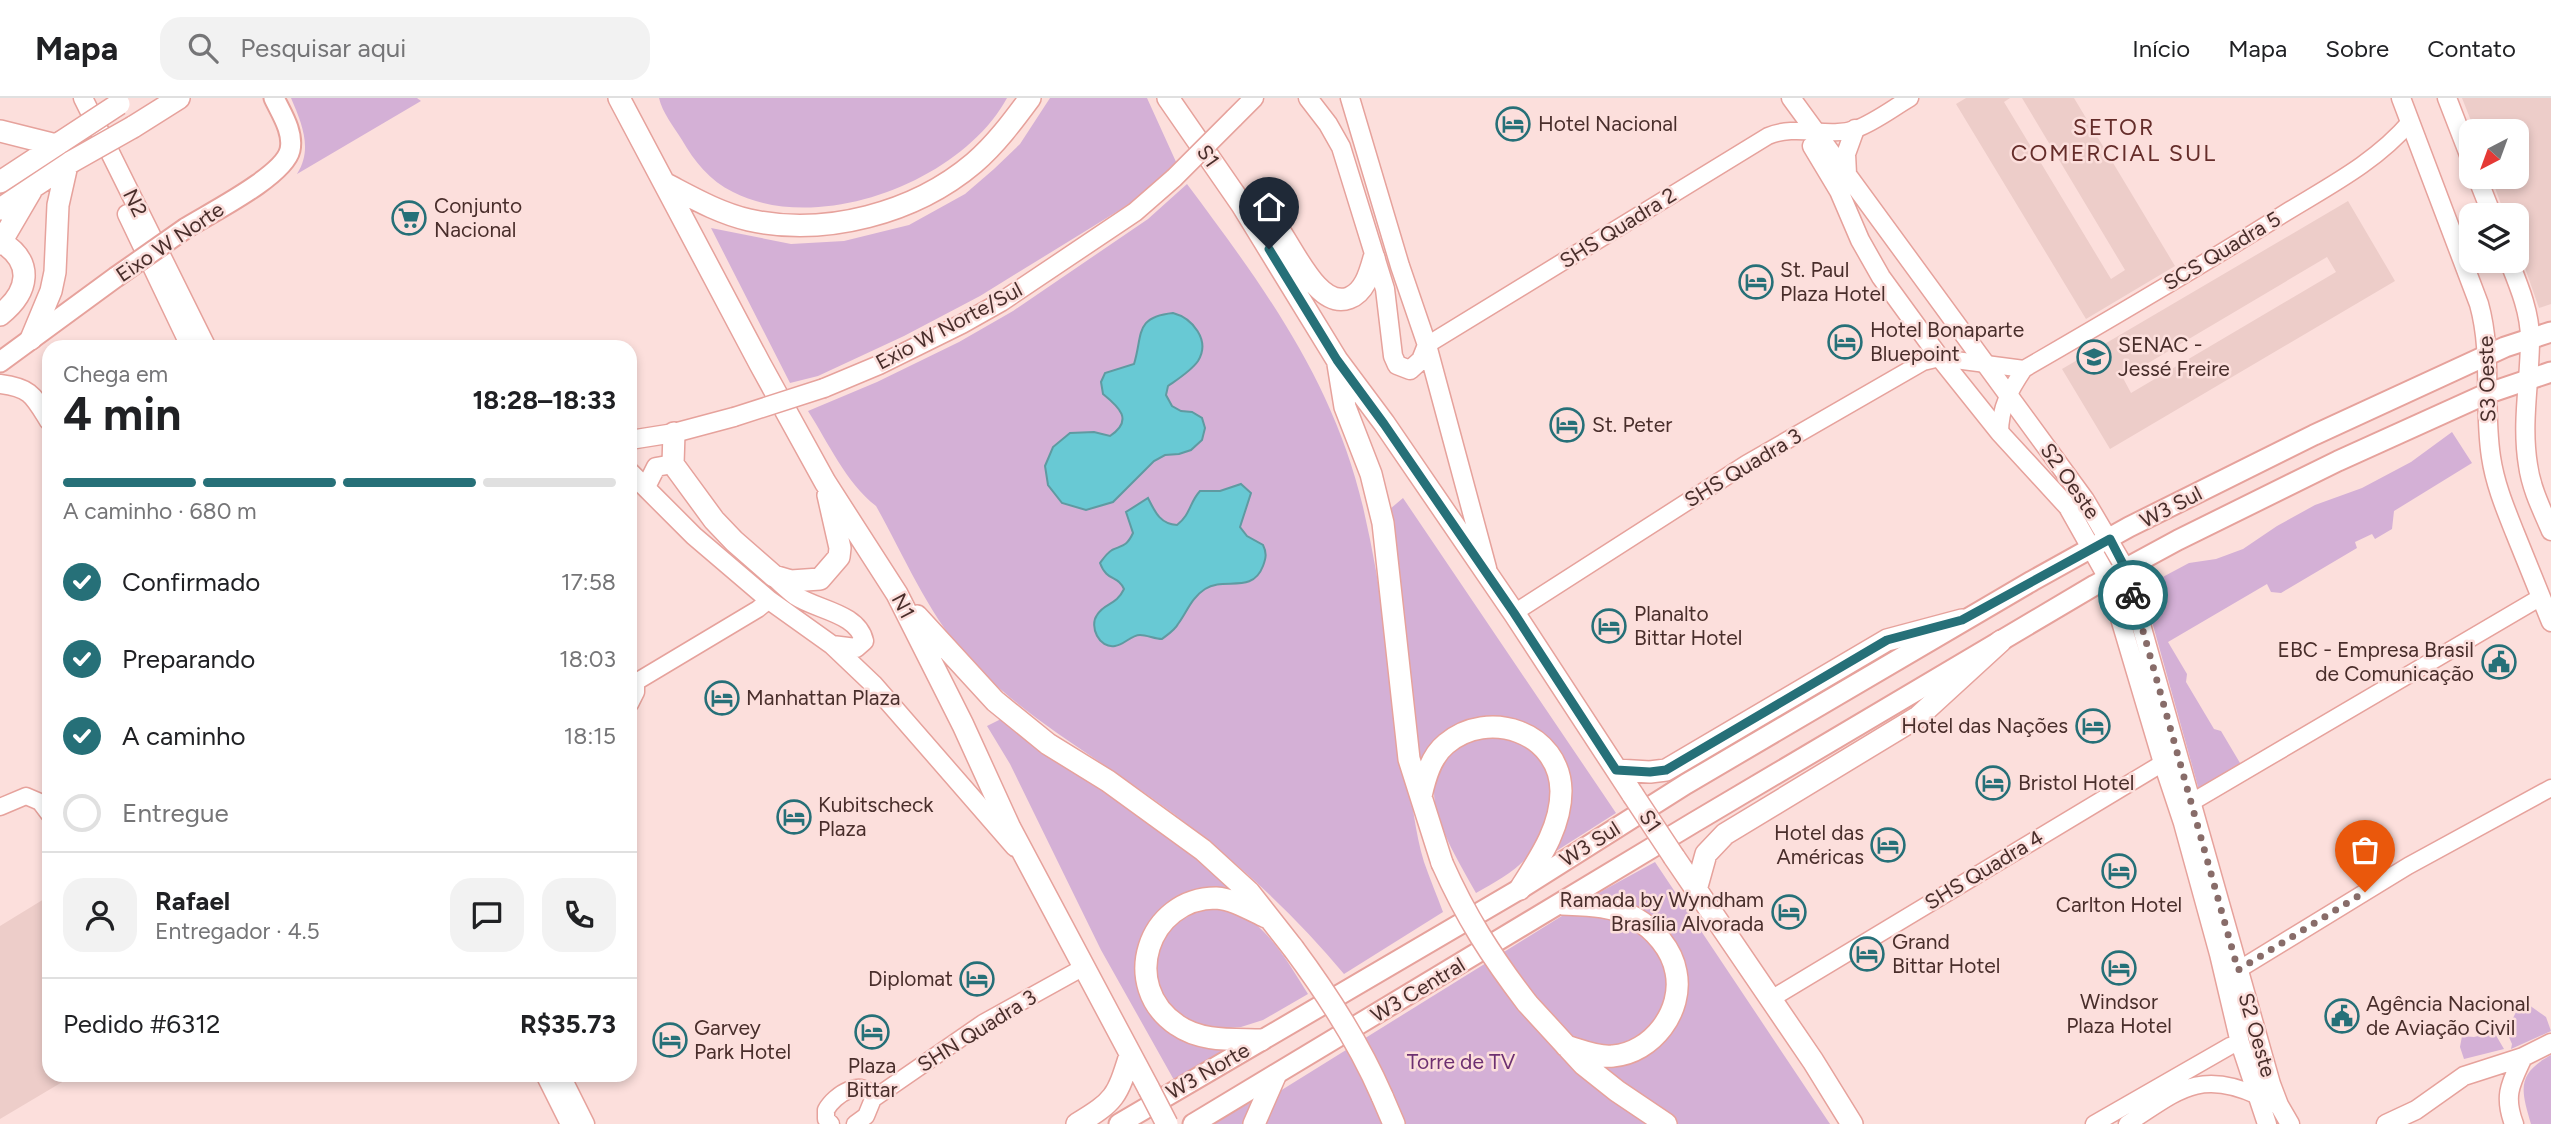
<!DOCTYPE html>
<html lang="pt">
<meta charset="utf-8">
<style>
:root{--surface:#fff;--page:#f2f2f2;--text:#202124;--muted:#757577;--line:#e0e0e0;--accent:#267078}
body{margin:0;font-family:Figtree,sans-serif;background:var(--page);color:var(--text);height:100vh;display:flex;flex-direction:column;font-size:26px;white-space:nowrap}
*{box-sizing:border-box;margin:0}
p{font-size:23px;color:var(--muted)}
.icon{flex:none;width:38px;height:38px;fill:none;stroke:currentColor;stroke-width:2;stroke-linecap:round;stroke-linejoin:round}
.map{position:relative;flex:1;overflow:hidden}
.side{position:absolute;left:42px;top:242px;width:595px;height:742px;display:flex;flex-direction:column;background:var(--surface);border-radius:21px;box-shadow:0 4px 10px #0003}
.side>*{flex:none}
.needle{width:46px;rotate:221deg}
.fabs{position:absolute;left:2459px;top:21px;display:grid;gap:14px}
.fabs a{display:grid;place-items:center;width:70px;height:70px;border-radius:14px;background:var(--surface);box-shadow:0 4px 10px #0003;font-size:35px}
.pin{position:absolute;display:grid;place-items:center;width:60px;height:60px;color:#fff;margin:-72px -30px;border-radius:50% 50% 50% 0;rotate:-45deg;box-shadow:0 0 7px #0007}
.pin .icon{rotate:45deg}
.courier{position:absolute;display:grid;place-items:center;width:70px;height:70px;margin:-35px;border:5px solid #267078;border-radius:50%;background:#fff;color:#222;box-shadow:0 2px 9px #0007}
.overview em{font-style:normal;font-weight:700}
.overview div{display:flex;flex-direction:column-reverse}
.overview{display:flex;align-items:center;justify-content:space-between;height:119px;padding:0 21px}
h1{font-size:46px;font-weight:700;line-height:52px}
.bar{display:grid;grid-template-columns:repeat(4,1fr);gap:10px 7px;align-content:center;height:84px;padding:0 21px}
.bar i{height:9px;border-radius:5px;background:var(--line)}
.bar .active{background:var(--accent)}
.bar p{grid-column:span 4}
.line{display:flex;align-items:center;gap:18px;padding:0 21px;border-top:2px solid var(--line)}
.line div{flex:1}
.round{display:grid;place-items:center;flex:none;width:74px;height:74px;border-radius:21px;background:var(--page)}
ol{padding:0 21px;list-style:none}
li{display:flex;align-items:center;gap:21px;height:77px}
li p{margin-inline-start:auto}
li .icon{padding:7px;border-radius:50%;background:var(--accent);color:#fff;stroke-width:4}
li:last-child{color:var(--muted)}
li i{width:38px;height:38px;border:4px solid var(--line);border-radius:50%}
header{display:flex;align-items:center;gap:42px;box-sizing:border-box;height:98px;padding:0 35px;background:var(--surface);border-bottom:2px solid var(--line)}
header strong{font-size:33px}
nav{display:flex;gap:38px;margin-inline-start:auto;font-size:24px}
.search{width:490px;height:63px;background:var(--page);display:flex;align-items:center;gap:18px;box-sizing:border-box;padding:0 24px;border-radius:21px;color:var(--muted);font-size:26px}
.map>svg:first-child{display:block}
.built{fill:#edcdc9;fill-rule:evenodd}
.green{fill:#d4b0d6}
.water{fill:#68c9d4;stroke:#5f9aa1;stroke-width:2}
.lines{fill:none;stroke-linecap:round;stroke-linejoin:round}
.tertiary-casing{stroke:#e6a29c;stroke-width:19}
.secondary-casing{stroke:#e6a29c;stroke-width:21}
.primary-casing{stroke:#e6a29c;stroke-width:23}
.trunk-casing{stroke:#e6a29c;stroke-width:24}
.tertiary{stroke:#fff;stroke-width:16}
.secondary{stroke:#fff;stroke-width:18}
.primary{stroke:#fff;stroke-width:19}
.trunk{stroke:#fff;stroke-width:21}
.secondary-bridge-casing{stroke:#e6a29c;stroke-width:21;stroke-linecap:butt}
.primary-bridge-casing{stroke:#e6a29c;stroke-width:23;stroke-linecap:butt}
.trunk-bridge-casing{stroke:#e6a29c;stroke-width:24;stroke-linecap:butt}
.secondary-bridge{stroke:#fff;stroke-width:18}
.primary-bridge{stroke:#fff;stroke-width:19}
.trunk-bridge{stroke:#fff;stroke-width:21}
.done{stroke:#886c69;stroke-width:7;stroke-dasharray:0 12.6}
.route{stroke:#267078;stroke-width:9}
.labels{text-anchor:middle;stroke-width:5;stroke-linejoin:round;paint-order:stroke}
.poi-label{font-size:21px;fill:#492e2b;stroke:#fcdfdc;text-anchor:start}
.street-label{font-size:21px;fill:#492e2b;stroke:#fcdfdc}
.park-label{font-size:21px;fill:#6d3071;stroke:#fcdfdc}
.neighbourhood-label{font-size:23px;letter-spacing:2px;fill:#652d2a;stroke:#fcdfdc}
</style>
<header>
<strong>Mapa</strong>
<div class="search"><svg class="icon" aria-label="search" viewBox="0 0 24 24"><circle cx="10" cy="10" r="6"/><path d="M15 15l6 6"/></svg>Pesquisar aqui</div>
<nav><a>Início</a><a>Mapa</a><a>Sobre</a><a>Contato</a></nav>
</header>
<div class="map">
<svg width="2551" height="1026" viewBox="0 0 2551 1026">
<rect width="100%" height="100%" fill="#fcdfdc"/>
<path class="built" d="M1966,0h44l-6,4 107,177 14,-9 -103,-172h52l101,168 -89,53 -130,-215z
M2462,0h89v206l-12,4 -22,-63 -1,-30h-11l-14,-38h25v-46h-41z
M2348,103l47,80 -285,168 -48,-80zM2327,159l9,15 -205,121 -8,-15z
M49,798v178l25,1 -74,44v-193z"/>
<path class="green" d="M291,0h126l4,3 -124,73c16,-25 5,-50 -6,-76z
M659,0h348c-45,83 -188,138 -274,94 -23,-11 -39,-31 -51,-52 -8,-13 -20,-28 -23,-42z
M1050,0h97l30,66 -46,39 -151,93 -76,40 -86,40 -28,7 -79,-155 80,16 53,-3 65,-16 56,-31 29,-25 26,-25z
M1187,86c76,102 146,196 176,323 20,86 29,174 44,262 5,30 8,64 17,93 6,17 13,34 19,50l-99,62c-58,-70 -130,-133 -205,-185 -61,-43 -126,-80 -176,-137 -35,-39 -61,-100 -87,-146 -30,-23 -48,-64 -68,-95l69,-29 82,-40 54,-31 135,-92z
M2452,334l20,31 -78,48 -2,18 -17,10 -3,-5 -17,8 2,6 -76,45 -10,-1 -4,-8 -99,58 19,32 -1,8 28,47 7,2 22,37 -43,26 -54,-194 13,-21 30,-16 27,-4 27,-10 34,-23 38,-21 47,-17 49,-26z
M1403,400l213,315 -66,42c13,-26 32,-60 15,-89 -6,-11 -50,-37 -63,-46l-81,44 -10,-50 -21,-205z
M1003,620l194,140 42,35 -79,19c-30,40 -21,51 -10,97l80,38 -56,33 -73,-130 -91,-186 -23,-38z
M1489,636c12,3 33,4 42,12 34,26 22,79 -2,109 -14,17 -34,27 -53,38 -32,-58 -82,-131 13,-159z
M1655,764l175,262h-617l40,-23 -2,8 351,-218z
M1211,810c8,0 16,0 23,3 34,14 55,53 74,83l-45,26 -22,7 -24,2 -22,-3 -31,-24 -7,-16 -3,-33c15,-26 29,-38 57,-45z
M2522,902l24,17 5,14 -40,18 1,-5 -8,-18 9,-8z
M2494,934l10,17 -40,10 -4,-12 2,-11 12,1z
M2551,957v69h-20c-10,-34 -15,-50 20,-69z"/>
<path class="water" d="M1173,215c19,5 38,27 25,48 -7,10 -20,18 -30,25l-2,9 6,11 9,5 11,1 10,6 3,10 -3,12 -11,10 -12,4 -14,1 -11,6 -41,41 -27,8 -24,-7 -14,-18 -3,-19 8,-19 17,-14 24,-1 16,4c24,-16 9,-29 -7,-42l-2,-12 4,-9 29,-9c9,-29 0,-47 39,-51z
M1241,386l10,9 -11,34 7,9 16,9c4,8 3,13 0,21 -11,29 -39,10 -58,23 -14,9 -18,23 -27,35 -3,6 -11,11 -16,15 -7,0 -15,-4 -22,-4 -9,0 -16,10 -25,11 -16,3 -26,-20 -18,-31 8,-13 19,-9 27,-26 -6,-14 -17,-7 -24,-26 3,-4 7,-10 12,-13 11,-5 15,-4 21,-17l-7,-21 22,-14c7,14 12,26 29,27 14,-11 12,-22 23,-34h20z"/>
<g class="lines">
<defs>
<path id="tertiary" d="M1427,247l341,-209c28,-12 59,2 88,-7 19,-7 37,-21 54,-31
M2000,335c0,-26 10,-43 24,-64 88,-51 176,-102 261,-156 44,-27 91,-51 125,-91
M1514,515l232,-149 177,-102 17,-4 84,11
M636,584l122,-73 11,-9
M630,606l6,-12v-10
M2192,704l349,-205
M0,709l26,-11 14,6 9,12
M2238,872l170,-104 143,-78
M1771,901l392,-236
M873,1001l110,-76 101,-56
M831,1026l-5,-5v-9c8,-15 38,-35 47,-11
M855,1026l11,-8 7,-17
M2094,1026l136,-78 10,-3
M2127,1026c49,-31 71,-56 131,-28"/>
<path id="secondary" d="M83,0l123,248
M1308,0l20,26 13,23 44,142 8,67 4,9 13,5 11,-10 6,-15
M1350,0l50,168 27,79 60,223
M1791,0l294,402 40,68 146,516 8,21 11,19
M2401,0l78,206c14,50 4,101 12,153 4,27 14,51 24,76 12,29 24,59 36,89
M2447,0l24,62
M1234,20l20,-20
M1812,48l27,45 21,49 21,37 59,81 60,75 68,74 40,71 55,185 20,60 36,131 21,89 27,81
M1847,76l-1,-20 9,-25
M2477,79l15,38
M127,116l63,132
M2509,163c10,25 21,51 21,78 0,42 -9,84 -2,126 3,23 14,45 23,66
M0,286c31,4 33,11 49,37
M824,290l55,-23 83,-41 39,-22 134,-90 39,-34
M630,342l44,-7 60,-16
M630,374l64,64 75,64 63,45 41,39 142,163
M646,389l10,-20 17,-3
M774,479c7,6 14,13 22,19 21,14 62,17 68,45l-8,7 -24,-3
M545,976l25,50
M560,976l25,50
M2386,1026l30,-14 48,-34 59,-19 28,-14
M2514,1026c-11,-29 -3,-41 9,-67"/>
<path id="primary" d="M186,130c24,-15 98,-52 104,-78 4,-18 -9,-37 -16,-52
M0,264l116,-85
M1119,1026l401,-235 166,-105 346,-203 97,-54 185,-92 191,-88 46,-15
M1193,1026l500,-301 402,-238 83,-45 160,-79 148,-67 65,-22"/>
<path id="trunk" d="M619,0l141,266 65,118 72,112 66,131 47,103 139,261
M1168,0l74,107 95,155 47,63 130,190 119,182
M133,29l46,-29
M0,33l56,14
M0,84l61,-40
M666,86c27,14 53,29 83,36 76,17 166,-7 225,-57 22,-19 39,-42 56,-65
M1242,107c9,2 17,3 25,10 21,18 47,96 82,83 16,-6 21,-26 25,-40
M0,111l71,-47
M0,143c35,21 29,51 0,74
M0,146l31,-53
M31,241l20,-48 4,-19 3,-67 9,-40
M1338,266l7,43 26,67 12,49 26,236 33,104
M674,335l-1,31 41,56 20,21 40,35 17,5 29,-2 19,-22 1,-9 -12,-53
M917,518l78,85 53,43 60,37 95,69 46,42 44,56
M1617,672l33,2 16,-2 221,-130 75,-20
M1421,698c4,-18 10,-40 25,-52 42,-36 114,-12 115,47 0,37 -22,68 -41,98
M1674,759l139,204 39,63
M1696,792l10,-36 19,-20 193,-117 83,-76
M1562,806c24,1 51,1 73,14 19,11 37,31 41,54 8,39 -24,81 -63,84 -15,2 -33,-6 -47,-10
M1527,905l56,61 34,27 49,33
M1261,942c-28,-1 -60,2 -84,-15 -58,-39 -29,-127 39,-127 17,1 35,12 50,19
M1382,998l12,28
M1077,1026c38,-23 40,-27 53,-69
M1254,1026l21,-48"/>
</defs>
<use href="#tertiary" class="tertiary-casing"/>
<use href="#secondary" class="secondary-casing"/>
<use href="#primary" class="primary-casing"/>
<use href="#trunk" class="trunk-casing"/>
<use href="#tertiary" class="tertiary"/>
<use href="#secondary" class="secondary"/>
<use href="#primary" class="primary"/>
<use href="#trunk" class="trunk"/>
<defs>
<path id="secondary-bridge" d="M1174,80l60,-60
M734,319l90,-29"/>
<path id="primary-bridge" d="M116,179l70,-49"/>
<path id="trunk-bridge" d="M61,44l58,-38
M71,64l62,-35
M1633,697l41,62
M1442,765c24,54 49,93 85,140
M1293,850c35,47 66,95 89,148
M1149,991l18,35"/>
</defs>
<use href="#secondary-bridge" class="secondary-bridge-casing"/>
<use href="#primary-bridge" class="primary-bridge-casing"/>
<use href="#trunk-bridge" class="trunk-bridge-casing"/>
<use href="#secondary-bridge" class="secondary-bridge"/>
<use href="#primary-bridge" class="primary-bridge"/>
<use href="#trunk-bridge" class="trunk-bridge"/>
</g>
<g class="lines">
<path class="done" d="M2133,497l105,375 127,-78"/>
<path class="route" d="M1269,151l68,111 47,64 130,189 102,157 34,2 16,-2 221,-130 75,-20 148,-81 15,29 8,27"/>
</g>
<defs>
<symbol id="hotel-ring" viewBox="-11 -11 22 22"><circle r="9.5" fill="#fcdfdc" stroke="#267078" stroke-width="1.5"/><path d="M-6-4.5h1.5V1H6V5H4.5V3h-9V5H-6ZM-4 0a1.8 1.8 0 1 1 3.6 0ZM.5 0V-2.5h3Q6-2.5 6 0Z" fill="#267078"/></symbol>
<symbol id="supermarket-ring" viewBox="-11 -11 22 22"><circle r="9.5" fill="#fcdfdc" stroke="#267078" stroke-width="1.5"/><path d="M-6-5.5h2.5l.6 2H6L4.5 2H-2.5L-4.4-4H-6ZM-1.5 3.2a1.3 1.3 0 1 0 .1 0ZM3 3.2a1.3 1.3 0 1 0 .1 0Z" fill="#267078"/></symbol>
<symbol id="university-ring" viewBox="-11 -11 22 22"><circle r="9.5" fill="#fcdfdc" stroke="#267078" stroke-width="1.5"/><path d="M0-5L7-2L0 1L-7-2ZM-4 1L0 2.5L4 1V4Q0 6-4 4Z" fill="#267078"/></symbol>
<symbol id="civic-ring" viewBox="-11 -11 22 22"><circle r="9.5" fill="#fcdfdc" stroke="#267078" stroke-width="1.5"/><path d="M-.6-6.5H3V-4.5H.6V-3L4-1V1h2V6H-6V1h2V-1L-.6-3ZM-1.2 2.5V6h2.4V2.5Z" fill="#267078"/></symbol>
</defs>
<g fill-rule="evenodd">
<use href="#hotel-ring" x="1494" y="7" width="38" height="38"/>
<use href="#supermarket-ring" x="390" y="101" width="38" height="38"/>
<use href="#hotel-ring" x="1737" y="165" width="38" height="38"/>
<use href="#hotel-ring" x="1826" y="225" width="38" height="38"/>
<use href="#university-ring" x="2075" y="240" width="38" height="38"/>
<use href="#hotel-ring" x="1548" y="308" width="38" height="38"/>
<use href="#hotel-ring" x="1590" y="509" width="38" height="38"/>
<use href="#civic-ring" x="2480" y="545" width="38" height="38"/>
<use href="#hotel-ring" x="703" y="581" width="38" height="38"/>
<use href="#hotel-ring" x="2074" y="609" width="38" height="38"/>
<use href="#hotel-ring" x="1974" y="666" width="38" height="38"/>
<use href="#hotel-ring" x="775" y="700" width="38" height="38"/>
<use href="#hotel-ring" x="1869" y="728" width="38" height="38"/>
<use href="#hotel-ring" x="2100" y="754" width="38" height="38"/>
<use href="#hotel-ring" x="1770" y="795" width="38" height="38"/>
<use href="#hotel-ring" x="1848" y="837" width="38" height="38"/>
<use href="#hotel-ring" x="2100" y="851" width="38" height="38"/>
<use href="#hotel-ring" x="958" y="862" width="38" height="38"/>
<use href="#civic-ring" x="2323" y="899" width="38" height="38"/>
<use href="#hotel-ring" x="853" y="915" width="38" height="38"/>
<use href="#hotel-ring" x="651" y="923" width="38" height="38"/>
</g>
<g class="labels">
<g class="poi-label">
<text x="1538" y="33">Hotel Nacional</text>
<text x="434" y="115">Conjunto<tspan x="434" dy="24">Nacional</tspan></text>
<text x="1780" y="179">St. Paul<tspan x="1780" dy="24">Plaza Hotel</tspan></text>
<text x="1870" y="239">Hotel Bonaparte<tspan x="1870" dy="24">Bluepoint</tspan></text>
<text x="2118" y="254">SENAC -<tspan x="2118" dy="24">Jessé Freire</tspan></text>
<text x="1592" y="334">St. Peter</text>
<text x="1634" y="523">Planalto<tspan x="1634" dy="24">Bittar Hotel</tspan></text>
<text x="2474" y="559" text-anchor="end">EBC - Empresa Brasil<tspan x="2474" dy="24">de Comunicação</tspan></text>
<text x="746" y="607">Manhattan Plaza</text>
<text x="2068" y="635" text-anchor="end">Hotel das Nações</text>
<text x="2018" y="692">Bristol Hotel</text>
<text x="818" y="714">Kubitscheck<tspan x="818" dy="24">Plaza</tspan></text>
<text x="1864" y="742" text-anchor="end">Hotel das<tspan x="1864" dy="24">Américas</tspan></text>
<text x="1764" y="809" text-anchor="end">Ramada by Wyndham<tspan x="1764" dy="24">Brasília Alvorada</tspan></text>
<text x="2119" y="814" text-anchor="middle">Carlton Hotel</text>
<text x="1892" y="851">Grand<tspan x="1892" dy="24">Bittar Hotel</tspan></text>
<text x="953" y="888" text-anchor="end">Diplomat</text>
<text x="2119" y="911" text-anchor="middle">Windsor<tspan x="2119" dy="24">Plaza Hotel</tspan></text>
<text x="2366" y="913">Agência Nacional<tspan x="2366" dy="24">de Aviação Civil</tspan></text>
<text x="694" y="937">Garvey<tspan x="694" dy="24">Park Hotel</tspan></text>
<text x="872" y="975" text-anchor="middle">Plaza<tspan x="872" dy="24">Bittar</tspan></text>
</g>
<g class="street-label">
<text transform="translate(1208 58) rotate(55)" y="7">S1</text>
<text transform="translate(135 105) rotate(64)" y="7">N2</text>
<text transform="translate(1618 130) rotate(-32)" y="7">SHS Quadra 2</text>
<text transform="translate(170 144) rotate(-34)" y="7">Eixo W Norte</text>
<text transform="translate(2222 153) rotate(-31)" y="7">SCS Quadra 5</text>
<text transform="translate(949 228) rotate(-28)" y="7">Exio W Norte/Sul</text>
<text transform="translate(2487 281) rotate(-92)" y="7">S3 Oeste</text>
<text transform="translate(1743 370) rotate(-31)" y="7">SHS Quadra 3</text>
<text transform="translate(2070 383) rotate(55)" y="7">S2 Oeste</text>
<text transform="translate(2171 409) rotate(-27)" y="7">W3 Sul</text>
<text transform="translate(903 508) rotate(62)" y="7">N1</text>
<text transform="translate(1650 723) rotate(56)" y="7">S1</text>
<text transform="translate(1590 746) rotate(-32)" y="7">W3 Sul</text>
<text transform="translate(1984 772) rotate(-31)" y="7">SHS Quadra 4</text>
<text transform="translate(1418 892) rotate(-31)" y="7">W3 Central</text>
<text transform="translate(977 933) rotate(-32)" y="7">SHN Quadra 3</text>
<text transform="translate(2257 937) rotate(74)" y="7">S2 Oeste</text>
<text transform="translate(1208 973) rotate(-30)" y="7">W3 Norte</text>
</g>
<g class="park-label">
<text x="1461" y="971">Torre de TV</text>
</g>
<g class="neighbourhood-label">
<text x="2114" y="37">SETOR<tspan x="2114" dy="26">COMERCIAL SUL</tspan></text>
</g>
</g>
</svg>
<div class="fabs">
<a><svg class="needle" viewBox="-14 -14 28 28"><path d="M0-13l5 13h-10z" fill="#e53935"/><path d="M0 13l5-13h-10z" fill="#757577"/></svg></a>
<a><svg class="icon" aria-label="layers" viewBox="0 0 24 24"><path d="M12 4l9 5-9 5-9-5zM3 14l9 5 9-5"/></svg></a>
</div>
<div class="pin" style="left:2365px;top:794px;background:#ea580c"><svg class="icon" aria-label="bag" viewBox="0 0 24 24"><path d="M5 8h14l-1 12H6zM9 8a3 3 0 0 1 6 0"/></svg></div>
<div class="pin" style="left:1269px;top:151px;background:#1f2937"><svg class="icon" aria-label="home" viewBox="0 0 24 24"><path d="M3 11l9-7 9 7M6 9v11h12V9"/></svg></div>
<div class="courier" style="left:2133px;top:497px"><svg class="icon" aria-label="bike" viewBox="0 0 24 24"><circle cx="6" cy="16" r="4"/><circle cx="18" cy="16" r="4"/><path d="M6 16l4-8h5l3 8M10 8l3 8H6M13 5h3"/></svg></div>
<section class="side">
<div class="overview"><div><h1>4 min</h1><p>Chega em</p></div><em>18:28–18:33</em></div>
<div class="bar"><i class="active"></i><i class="active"></i><i class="active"></i><i></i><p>A caminho · 680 m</p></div>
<ol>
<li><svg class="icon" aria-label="check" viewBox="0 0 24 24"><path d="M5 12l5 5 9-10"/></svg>Confirmado<p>17:58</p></li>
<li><svg class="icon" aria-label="check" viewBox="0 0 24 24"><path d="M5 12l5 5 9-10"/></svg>Preparando<p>18:03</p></li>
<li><svg class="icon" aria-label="check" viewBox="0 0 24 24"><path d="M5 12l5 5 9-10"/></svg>A caminho<p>18:15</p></li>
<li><i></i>Entregue</li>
</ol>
<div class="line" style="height:126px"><a class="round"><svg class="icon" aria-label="person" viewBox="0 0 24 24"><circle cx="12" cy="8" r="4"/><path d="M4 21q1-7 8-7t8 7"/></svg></a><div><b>Rafael</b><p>Entregador · 4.5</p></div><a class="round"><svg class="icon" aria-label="chat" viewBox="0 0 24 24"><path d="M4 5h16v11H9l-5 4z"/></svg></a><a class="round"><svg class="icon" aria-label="phone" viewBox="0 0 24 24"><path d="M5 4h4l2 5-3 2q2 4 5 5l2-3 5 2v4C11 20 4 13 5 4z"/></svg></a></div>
<div class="line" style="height:91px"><div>Pedido #6312</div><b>R$35.73</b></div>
</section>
</div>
